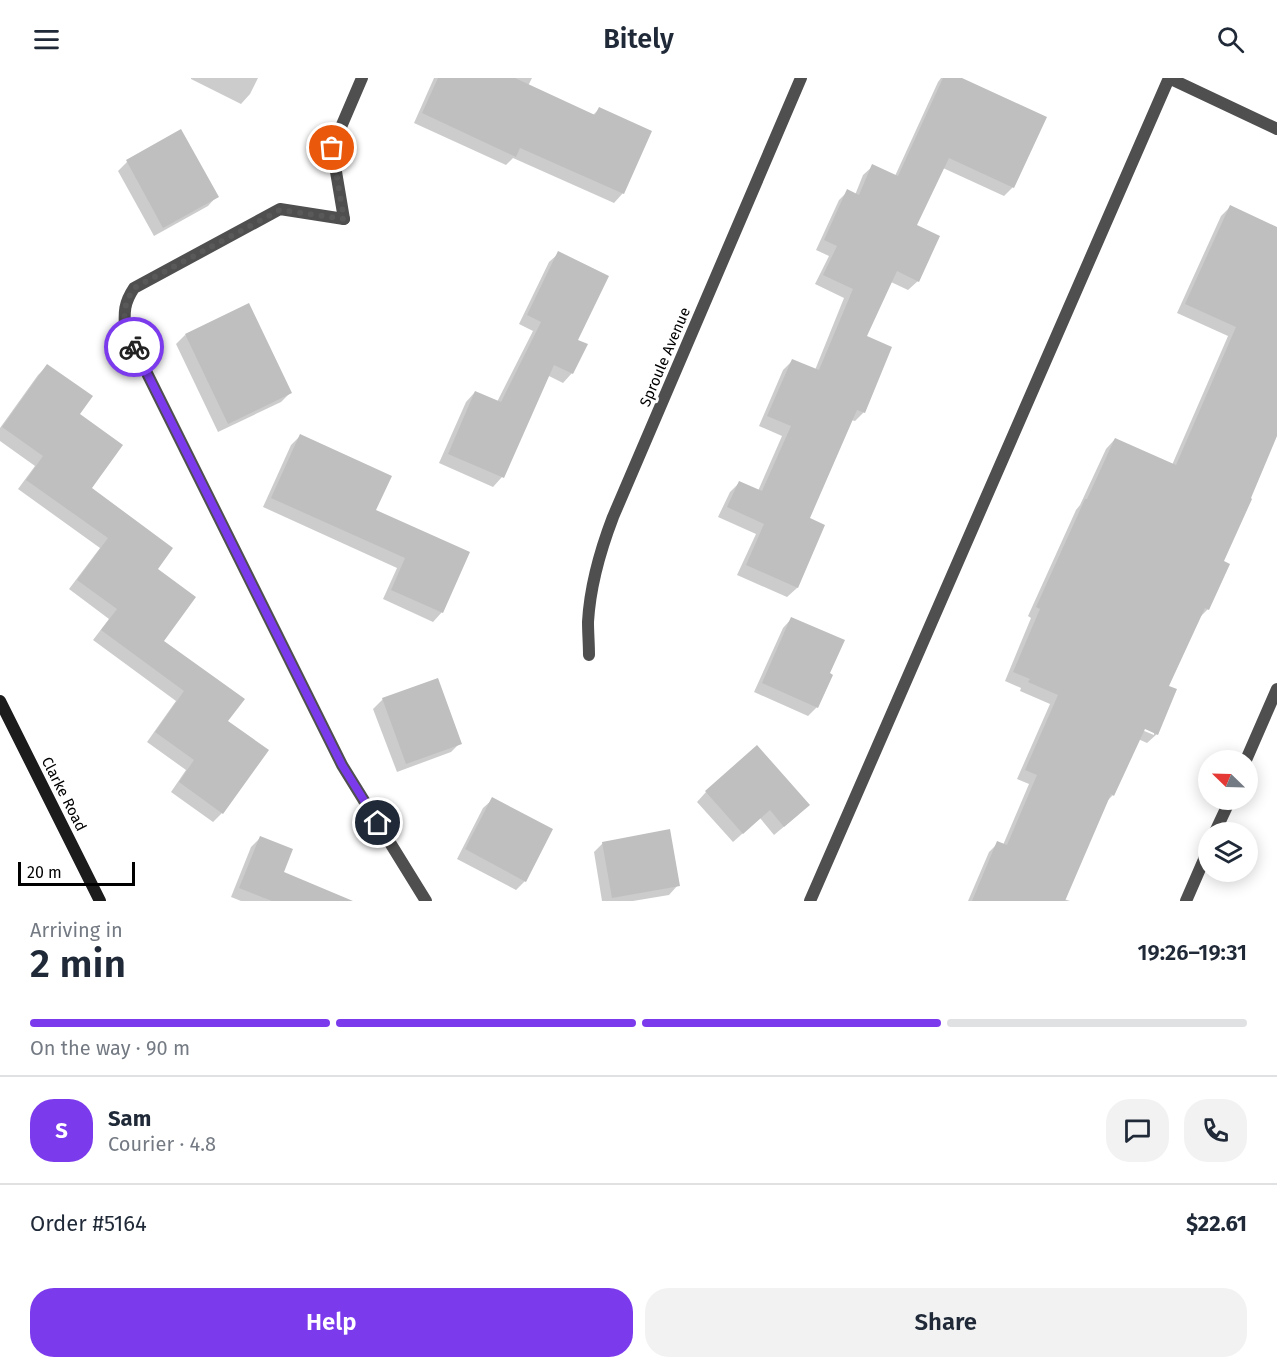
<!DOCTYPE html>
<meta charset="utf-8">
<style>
:root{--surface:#fff;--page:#f2f2f3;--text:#1f2937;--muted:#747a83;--line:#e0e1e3;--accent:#7c3aed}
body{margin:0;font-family:"Fira Sans",sans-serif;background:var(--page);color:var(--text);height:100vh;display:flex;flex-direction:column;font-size:22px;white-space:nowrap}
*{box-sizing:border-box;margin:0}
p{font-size:20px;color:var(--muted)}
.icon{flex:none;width:33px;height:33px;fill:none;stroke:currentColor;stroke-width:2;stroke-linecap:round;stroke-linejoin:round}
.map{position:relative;height:823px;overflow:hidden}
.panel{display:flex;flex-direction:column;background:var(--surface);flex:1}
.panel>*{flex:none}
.needle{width:39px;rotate:293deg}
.fabs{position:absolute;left:1198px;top:672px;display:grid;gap:12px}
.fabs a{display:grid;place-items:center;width:60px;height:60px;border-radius:50%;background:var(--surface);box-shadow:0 3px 15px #0003;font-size:30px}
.scale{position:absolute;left:18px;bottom:15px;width:117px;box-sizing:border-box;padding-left:6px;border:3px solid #000;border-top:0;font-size:16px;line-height:21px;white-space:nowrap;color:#000;-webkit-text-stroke:4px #fff;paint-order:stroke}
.pin{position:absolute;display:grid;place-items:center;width:51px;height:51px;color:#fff;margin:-26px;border:3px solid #fff;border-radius:50%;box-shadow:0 2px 6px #0007}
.courier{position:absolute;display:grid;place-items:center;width:60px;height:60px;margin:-30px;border:4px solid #7c3aed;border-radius:50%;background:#fff;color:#222;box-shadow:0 2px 8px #0007}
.summary em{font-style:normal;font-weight:600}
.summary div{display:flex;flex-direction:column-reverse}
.summary{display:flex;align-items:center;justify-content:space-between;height:102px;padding:0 30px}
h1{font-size:39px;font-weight:600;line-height:45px}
.bar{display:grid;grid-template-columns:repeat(4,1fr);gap:9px 6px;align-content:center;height:72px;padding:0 30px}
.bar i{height:8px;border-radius:4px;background:var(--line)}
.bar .active{background:var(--accent)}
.bar p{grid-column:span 4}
.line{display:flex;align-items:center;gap:15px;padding:0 30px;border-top:2px solid var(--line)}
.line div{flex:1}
.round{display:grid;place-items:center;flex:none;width:63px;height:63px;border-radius:24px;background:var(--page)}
.primary-button{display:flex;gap:12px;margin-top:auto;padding:12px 30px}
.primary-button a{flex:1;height:69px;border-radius:24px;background:var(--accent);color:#fff;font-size:24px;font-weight:600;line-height:69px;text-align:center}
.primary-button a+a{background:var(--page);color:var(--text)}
header{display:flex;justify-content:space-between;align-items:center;height:78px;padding:0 30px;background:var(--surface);font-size:27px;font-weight:600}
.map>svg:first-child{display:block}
.shadow{fill:#0003;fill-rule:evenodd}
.building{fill:#bfbfbf}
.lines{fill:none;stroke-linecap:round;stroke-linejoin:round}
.service{stroke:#4f4f4f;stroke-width:12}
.minor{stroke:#4f4f4f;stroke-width:12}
.secondary{stroke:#1c1c1c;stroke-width:12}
.done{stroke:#595959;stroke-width:6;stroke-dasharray:0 10.8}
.route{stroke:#7c3aed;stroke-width:8}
.labels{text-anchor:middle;stroke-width:6;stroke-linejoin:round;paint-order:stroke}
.street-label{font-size:15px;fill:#000;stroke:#fff}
</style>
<header><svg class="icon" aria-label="menu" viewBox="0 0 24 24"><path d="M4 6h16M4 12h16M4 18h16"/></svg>Bitely<svg class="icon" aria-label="search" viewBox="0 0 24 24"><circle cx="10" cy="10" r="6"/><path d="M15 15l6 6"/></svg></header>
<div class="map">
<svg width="1277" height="823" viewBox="0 0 1277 823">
<rect width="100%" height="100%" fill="#fff"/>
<path class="shadow" d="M191,0h67l-8,16 -9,10 -50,-25z
M434,0h98l-4,8 64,30 7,-7 24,84 -9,10 -101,-45 -7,7 -92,-42z
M941,0h18l54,109 -9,9 -61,-28 -28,58 3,55 -10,9 -17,-8 -26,55 -1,75 -9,9 -4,-1 -43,99 15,7 -26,62 -10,9 -50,-22 19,-41 -38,-17 12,-25 9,-9 19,8 24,-55 -23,-10 24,-56 9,-9 23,9 29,-72 -29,-14 14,-28 -13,-6 23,-50 9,-9 7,4 8,-20 10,-9 22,10 43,-94z
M181,53l36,65 -9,10 -54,30 -36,-65 9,-9z
M1230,129l47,21v204l-55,130 -14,47 -10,10 -31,67 -10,48 -10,9 -9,-4 -25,56 -7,7 -42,97 6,2h-102l21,-49 9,-9 5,2 26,-61 -12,-5 33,-75 -30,-13 1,-3 -16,-7 26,-63 -3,-2 48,-106 4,-5 26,-56 9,-10 57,26 56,-129 -51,-23 44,-97zM1138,647l16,7v3l-17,-7z
M559,175l17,87 -4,33 -9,10 -16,-8 -45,102 -9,10 -54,-24 27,-61 9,-10 22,10 36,-71 -14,-7 30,-62z
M185,257l105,58 -9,9 -63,30 -42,-88z
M47,288l31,49 12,74 66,80 6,72 64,80 -4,92 -9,9 -42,-30 15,-22 -39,-28 29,-41 -83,-61 16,-21 -40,-30 31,-41 -82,-59 17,-23 -35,-25v-13l38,-53z
M300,358l74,75 68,101 -9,10 -50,-23 14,-31 -134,-61 28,-62z
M792,540l36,56 -11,33 -9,9 -54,-24 29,-64z
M383,621l77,44 -9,9 -54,20 -24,-63z
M706,714l93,22 -25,21 -14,-17 -27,24 -36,-40z
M493,721l32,82 -9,9 -59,-31 26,-51z
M260,760l22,34 29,29h-70l-10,-4 20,-50z
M603,765l75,42 -9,10 -36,6h-31l-8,-49z"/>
<path class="building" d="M438,0h77l80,37 4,-8 53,24 -28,63 -104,-46 -4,9 -94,-44z
M943,0h19l85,39 -33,71 -65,-30 -32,67 23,11 -21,46 -22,-11 -30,65 25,11 -27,66 -8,-3 -47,108 15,7 -27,63 -52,-23 18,-41 -37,-17 12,-26 23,10 29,-65 -24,-10 25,-57 27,11 34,-81 -30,-14 14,-29 -13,-6 23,-51 12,6 13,-31 26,12z
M181,51l38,68 -56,31 -37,-68z
M1230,127l47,22v209l-26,62 1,1 -28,62 6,3 -21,46 -4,-2 -36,78 8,3 -19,46 -13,-6 -31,67 -3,-2 -46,107h-93l25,-60 10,4 30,-70 -12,-5 33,-75 -30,-13 2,-3 -17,-7 27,-63 -4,-2 49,-108h2l28,-61 61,27 60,-138 -51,-23z
M558,173l51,25 -31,64 10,4 -15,30 -19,-9 -50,113 -56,-24 27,-63 26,11 40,-80 -14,-7z
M249,225l43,90 -64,31 -43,-90z
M47,286l46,32 -13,18 43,31 -31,43 81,60 -15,21 38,28 -32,44 81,58 -17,22 41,29 -46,64 -44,-32 15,-22 -39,-28 29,-41 -83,-61 16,-21 -40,-29 31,-42 -82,-58 17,-24 -41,-29z
M300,356l92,42 -16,34 94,42 -27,61 -52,-23 14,-32 -134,-60z
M791,539l54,23 -15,33 3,2 -15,33 -56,-25z
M438,600l24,66 -56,20 -24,-66z
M757,667l53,60 -26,22 -14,-17 -27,24 -38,-43z
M492,719l61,32 -27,53 -61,-33z
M670,751l10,57 -68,12 -10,-56z
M260,758l33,13 -9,23 69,29h-81l-33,-13z"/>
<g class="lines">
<path class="service" d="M344,141l-64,-10 -146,79c-10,15 -10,24 -9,41l217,436 84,136
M810,823l359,-823"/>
<path class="minor" d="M1169,0l108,51
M344,141l-12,-71 30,-70
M589,577c0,-11 -1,-22 -1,-33 2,-36 12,-71 25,-105l188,-439
M1246,682l31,-71
M1215,754l15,-32
M1186,823l23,-53"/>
<path class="secondary" d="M0,623l100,200"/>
</g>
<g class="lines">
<path class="done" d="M134,269c-11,-23 -14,-37 0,-59l146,-78 64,9 -12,-71"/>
<path class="route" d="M134,269l208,418 36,58"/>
</g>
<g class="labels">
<g class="street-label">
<text transform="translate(665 279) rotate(-67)" y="5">Sproule Avenue</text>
<text transform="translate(64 716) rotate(63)" y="5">Clarke Road</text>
</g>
</g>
</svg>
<div class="fabs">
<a><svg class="needle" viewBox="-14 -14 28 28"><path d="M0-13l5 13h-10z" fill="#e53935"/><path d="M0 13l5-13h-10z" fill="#747a83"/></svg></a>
<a><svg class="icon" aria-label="layers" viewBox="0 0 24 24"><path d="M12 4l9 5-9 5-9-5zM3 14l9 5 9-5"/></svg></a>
</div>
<div class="scale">20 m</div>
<div class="pin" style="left:332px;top:70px;background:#ea580c"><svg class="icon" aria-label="bag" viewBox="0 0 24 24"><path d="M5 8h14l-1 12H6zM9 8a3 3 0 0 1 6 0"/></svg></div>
<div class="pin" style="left:378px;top:745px;background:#1f2937"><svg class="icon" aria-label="home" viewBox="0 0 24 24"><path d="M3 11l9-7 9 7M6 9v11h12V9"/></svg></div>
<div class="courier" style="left:134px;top:269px"><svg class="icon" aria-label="bike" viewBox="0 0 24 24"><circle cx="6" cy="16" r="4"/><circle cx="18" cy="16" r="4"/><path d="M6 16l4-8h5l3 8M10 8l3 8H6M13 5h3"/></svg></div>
</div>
<section class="panel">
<div class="summary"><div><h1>2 min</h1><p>Arriving in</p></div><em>19:26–19:31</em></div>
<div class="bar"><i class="active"></i><i class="active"></i><i class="active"></i><i></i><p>On the way · 90 m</p></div>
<div class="line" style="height:108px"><b class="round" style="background:var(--accent);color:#fff">S</b><div><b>Sam</b><p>Courier · 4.8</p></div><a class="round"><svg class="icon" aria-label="chat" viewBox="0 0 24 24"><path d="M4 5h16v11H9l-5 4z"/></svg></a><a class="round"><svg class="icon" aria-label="phone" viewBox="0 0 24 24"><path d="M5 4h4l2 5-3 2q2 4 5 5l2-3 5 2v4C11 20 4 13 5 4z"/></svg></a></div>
<div class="line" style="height:78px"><div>Order #5164</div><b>$22.61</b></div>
<div class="primary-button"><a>Help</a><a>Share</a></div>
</section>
